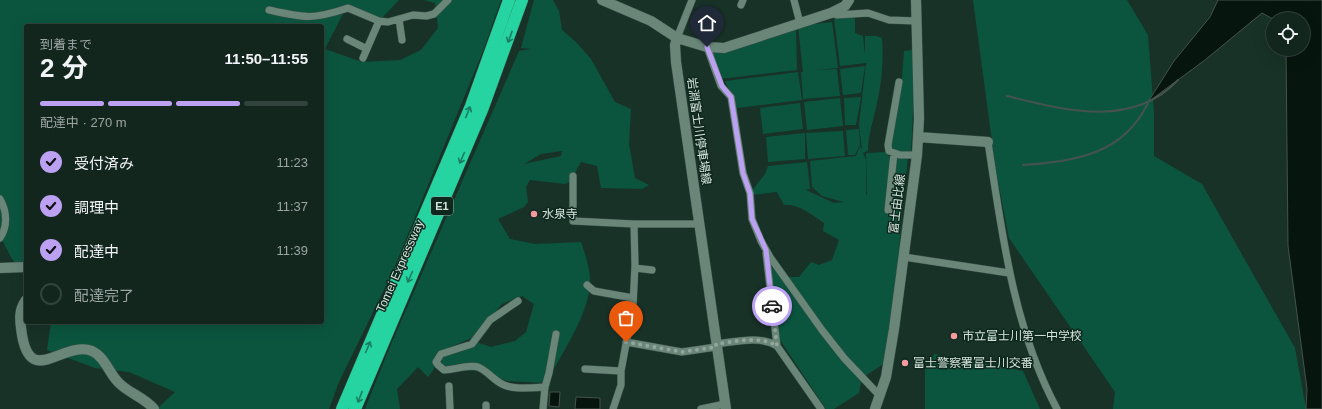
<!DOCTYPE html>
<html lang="ja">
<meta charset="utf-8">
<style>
:root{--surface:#12261e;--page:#1f322b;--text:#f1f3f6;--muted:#9ca5a4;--line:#31433c;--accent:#bca0f2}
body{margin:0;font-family:Arial,"Noto Sans JP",sans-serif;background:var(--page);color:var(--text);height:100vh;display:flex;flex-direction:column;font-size:15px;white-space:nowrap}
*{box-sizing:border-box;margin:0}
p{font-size:13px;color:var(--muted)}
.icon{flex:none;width:22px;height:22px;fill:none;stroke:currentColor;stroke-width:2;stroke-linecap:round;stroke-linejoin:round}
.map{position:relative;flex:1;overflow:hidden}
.side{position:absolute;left:24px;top:24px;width:300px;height:300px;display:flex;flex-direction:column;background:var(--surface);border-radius:4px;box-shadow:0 4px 16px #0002,0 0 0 1px var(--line)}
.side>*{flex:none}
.tools{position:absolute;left:1266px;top:12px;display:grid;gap:8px}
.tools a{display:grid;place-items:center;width:44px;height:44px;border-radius:50%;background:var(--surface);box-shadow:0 4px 16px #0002,0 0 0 1px var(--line);font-size:20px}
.pin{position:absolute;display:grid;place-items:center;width:34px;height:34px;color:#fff;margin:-41px -17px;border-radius:50% 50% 50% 0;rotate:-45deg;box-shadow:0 0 4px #0007}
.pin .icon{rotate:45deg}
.courier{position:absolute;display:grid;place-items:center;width:40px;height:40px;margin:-20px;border:3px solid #bca0f2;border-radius:50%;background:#fff;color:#222;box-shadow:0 1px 5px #0007}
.headline em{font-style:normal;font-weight:700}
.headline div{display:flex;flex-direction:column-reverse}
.headline{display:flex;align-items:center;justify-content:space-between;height:68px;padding:0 16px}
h1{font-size:26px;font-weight:700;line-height:30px}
.bar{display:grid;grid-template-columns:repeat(4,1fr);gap:6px 4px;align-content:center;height:48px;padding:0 16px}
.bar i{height:5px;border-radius:3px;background:var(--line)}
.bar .selected{background:var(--accent)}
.bar p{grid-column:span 4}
ol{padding:0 16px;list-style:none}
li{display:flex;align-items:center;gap:12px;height:44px}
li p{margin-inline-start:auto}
li .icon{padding:4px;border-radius:50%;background:var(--accent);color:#111;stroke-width:4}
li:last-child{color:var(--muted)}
li i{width:22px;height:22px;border:2px solid var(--line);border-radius:50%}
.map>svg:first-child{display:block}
.green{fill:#0b553f;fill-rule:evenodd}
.water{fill:#07150f;stroke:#44534d}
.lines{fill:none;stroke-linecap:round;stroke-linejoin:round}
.stream{stroke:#44534d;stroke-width:2}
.street-casing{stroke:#384f46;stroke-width:8}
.secondary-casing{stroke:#384f46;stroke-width:11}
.highway-casing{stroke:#384f46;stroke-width:13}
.street{stroke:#698679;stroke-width:7}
.secondary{stroke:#698679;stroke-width:10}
.highway{stroke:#26d4a1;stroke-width:12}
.oneway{stroke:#1a7e60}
.done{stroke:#92a69e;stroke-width:4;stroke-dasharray:0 7.2}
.route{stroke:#bca0f2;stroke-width:5}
.poi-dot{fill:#f59b9f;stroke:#0e281e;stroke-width:1.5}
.labels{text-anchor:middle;stroke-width:3;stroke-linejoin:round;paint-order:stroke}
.shield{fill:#0e281e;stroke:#99aca4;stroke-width:1}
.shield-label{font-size:11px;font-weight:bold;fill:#d4e4dd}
.street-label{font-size:12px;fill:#d4e4dd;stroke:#0e281e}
.poi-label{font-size:12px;fill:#d4e4dd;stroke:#0e281e;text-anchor:start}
</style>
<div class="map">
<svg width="1322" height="409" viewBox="0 0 1322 409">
<rect width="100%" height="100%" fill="#183228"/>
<path class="green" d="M0,0h399l-17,18 -35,-12 -22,43 37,13 38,-2 21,-10 17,-22 -3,-25 -11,-3h77l-18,51 -91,222 -53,109 -10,27h-172l18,-17 -46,-20 -34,-4 -48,-18 4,-28h271v-296h-296v250l-14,-17 -12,-23z
M534,0h19l6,11 3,19 14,12 15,17 24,43 16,7 -2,35 6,34 14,7 -7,4 -41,-1 -4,-22 -16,-4 -11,20 -5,2 -35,-4 -4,7 2,15 -4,5 -26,12 12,20 25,5 46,-2c4,12 9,26 9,39 0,32 -29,74 -44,102l-39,-2 -27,-10 -43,-2 1,-11 38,-16 15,5 24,-6 11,-9 8,-28 -12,-8 -20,8 -28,33 -33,14 -7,8v10l-6,8 -10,-10 -21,22 3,20h-35l24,-60 130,-298 12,-2 -10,-1zM562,151l-1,5 -37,8 17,-10z
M973,0h154l21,35 6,78v43l48,28 93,164 11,61h-193l2,-17 -106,-154 -13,-67z
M834,18h21v15l8,3 2,19v-19h12l5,2c2,25 -1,50 -7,74 -3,13 -7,25 -7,39l-5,2 3,7v33l1,3 -1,-43 21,-1 4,10 2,-5 -5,-11 14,-68 2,-27 10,-1 1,19 -4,84 -11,-1 8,5 -7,66 -4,59 -12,81 -23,15 -3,15 -25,16h-8l-48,-72 -10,-72 20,12h11l12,-15 8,3 13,-5 7,-20 -16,-9 1,-8c-11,-7 -26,-20 -40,-18l-7,-13 -26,3v-3l14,-18 3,-8 39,-4 3,27 -4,1 28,13 10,-1 -22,-6 -10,-9 -2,-26 46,-5 4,-10 2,4 -3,-25 7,-62 -26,3z
M832,22l6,46 -22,2 21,-1 3,27 -37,3 -2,-27h2l-5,-46z
M796,28l1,42 -78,9 -8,-29z
M865,66l-4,27 -18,2 -3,-26z
M798,72l4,28 -65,8 -12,-27z
M861,97l-5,28h-11l-1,-27z
M840,98l3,28 -36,4 -3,-28z
M800,103l3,26 -40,5 -3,-26z
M859,129l1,16 -5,10h-7l-2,-25z
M843,131l2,25 -37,3 -2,-26z
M805,133v26l-37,3 -2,-25z
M934,354l89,17 17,38h-115v-39z"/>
<path class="water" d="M1218,0h104v409h-16l1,-20 -19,-143 -2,-197h17v-30h-30l-11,-6 -57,47 -57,42 26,-41 36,-44z
M550,392h10l-1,15 -10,-1z
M576,397l24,1v11h-25z"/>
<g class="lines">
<path class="stream" d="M1007,96c57,14 125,33 171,-16
M1023,165c52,-4 100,-10 125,-62"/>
<defs>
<path id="street" d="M794,0l6,23
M741,5l2,-5
M269,10c36,8 43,10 79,-2l31,13 9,1 25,-7 13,1 8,-2 14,-14
M831,13l6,2 31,-2 21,7 27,1
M399,19l3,21
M677,38l15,-38
M347,39l20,10
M707,47l14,39 10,11 12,76 7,20 2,26 9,22 9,16 52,73 22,28 36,38
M363,58l16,-37
M899,82l-11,63 1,6 11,4h17
M988,142c14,91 25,185 69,267
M573,176v45l61,3h65
M0,199c7,12 8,28 0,39
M890,210h-2l6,-57
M766,253l11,93
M904,257l105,16
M635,268l17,2
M587,285l7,6 39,7
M518,301l-28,19 -18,24 -31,10 -5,8 2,3 6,5c11,0 23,-6 34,-3 10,4 16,14 26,18 10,5 30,3 41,2l-2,22
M626,342l56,10 34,-5
M716,344c18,-2 44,-9 61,2l44,63
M585,369l36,2
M449,386l1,23
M545,387l4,-14 7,-39
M486,409v-4
M613,409l8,-24v-14l12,-65 2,-41 -1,-41
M701,409l24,-5"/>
<path id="secondary" d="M602,0l49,21 26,17 30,9 17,1 107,-35 14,-7 4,-6
M677,38l-2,7 1,17 50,347
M918,137l70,5
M0,268l26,-1
M26,300c-8,11 -6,21 -4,35 9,53 41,5 70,16 13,6 17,22 26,31 10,11 26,15 36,27
M875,409l11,-32 8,-48 23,-174 2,-37 -3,-118"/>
<path id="highway" d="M342,409l129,-303 38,-106
M355,409l127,-299 40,-110"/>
</defs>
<use href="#street" class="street-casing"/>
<use href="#secondary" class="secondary-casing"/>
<use href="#highway" class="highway-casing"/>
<use href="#street" class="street"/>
<use href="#secondary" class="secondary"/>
<use href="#highway" class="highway"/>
</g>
<defs><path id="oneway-shaft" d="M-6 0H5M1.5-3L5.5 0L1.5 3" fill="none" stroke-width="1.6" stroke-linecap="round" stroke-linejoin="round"/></defs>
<g class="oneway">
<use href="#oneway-shaft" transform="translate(510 37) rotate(110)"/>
<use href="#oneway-shaft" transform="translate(468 112) rotate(-68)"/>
<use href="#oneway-shaft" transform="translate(462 158) rotate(113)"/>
<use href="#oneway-shaft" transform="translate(410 277) rotate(114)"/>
<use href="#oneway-shaft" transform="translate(368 347) rotate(-67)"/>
<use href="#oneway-shaft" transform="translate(360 397) rotate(111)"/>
</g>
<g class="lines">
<path class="done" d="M626,342l56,10 34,-5v-3c18,-2 44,-9 61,2l-5,-40"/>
<path class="route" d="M707,47l15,39 9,11 12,76 7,20 2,26 14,31 6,56"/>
</g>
<g class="poi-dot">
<circle cx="534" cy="214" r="4"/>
<circle cx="954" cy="336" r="4"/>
<circle cx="905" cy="363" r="4"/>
</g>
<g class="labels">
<rect class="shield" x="431" y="197" width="22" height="18" rx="3"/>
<g class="shield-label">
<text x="442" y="210">E1</text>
</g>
<g class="street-label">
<text transform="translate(699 131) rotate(82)" y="4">岩淵富士川停車場線</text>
<text transform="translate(897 204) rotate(-83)" y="4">富士由比線</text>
<text transform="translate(400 266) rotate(-66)" y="4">Tomei Expressway</text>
</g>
<g class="poi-label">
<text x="542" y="218">水泉寺</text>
<text x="962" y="340">市立富士川第一中学校</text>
<text x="913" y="367">富士警察署富士川交番</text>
</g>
</g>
</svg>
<div class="tools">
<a><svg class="icon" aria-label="locate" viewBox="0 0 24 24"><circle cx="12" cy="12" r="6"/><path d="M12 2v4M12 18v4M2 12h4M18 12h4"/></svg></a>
</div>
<div class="pin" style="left:626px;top:342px;background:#ea580c"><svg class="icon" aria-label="bag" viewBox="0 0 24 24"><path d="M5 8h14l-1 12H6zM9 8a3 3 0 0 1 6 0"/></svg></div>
<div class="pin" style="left:707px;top:47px;background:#1f2937"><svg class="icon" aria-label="home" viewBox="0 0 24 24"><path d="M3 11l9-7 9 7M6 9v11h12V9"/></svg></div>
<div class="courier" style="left:772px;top:306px"><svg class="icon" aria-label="car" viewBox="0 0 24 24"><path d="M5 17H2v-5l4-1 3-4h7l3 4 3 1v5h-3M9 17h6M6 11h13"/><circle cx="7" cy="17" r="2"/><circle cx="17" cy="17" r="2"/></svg></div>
<section class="side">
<div class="headline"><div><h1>2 分</h1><p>到着まで</p></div><em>11:50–11:55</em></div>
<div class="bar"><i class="selected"></i><i class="selected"></i><i class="selected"></i><i></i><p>配達中 · 270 m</p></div>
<ol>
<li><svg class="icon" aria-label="check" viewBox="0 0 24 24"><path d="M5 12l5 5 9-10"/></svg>受付済み<p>11:23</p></li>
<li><svg class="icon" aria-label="check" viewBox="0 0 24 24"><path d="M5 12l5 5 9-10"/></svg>調理中<p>11:37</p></li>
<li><svg class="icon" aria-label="check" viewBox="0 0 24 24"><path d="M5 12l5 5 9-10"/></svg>配達中<p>11:39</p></li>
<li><i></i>配達完了</li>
</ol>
</section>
</div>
